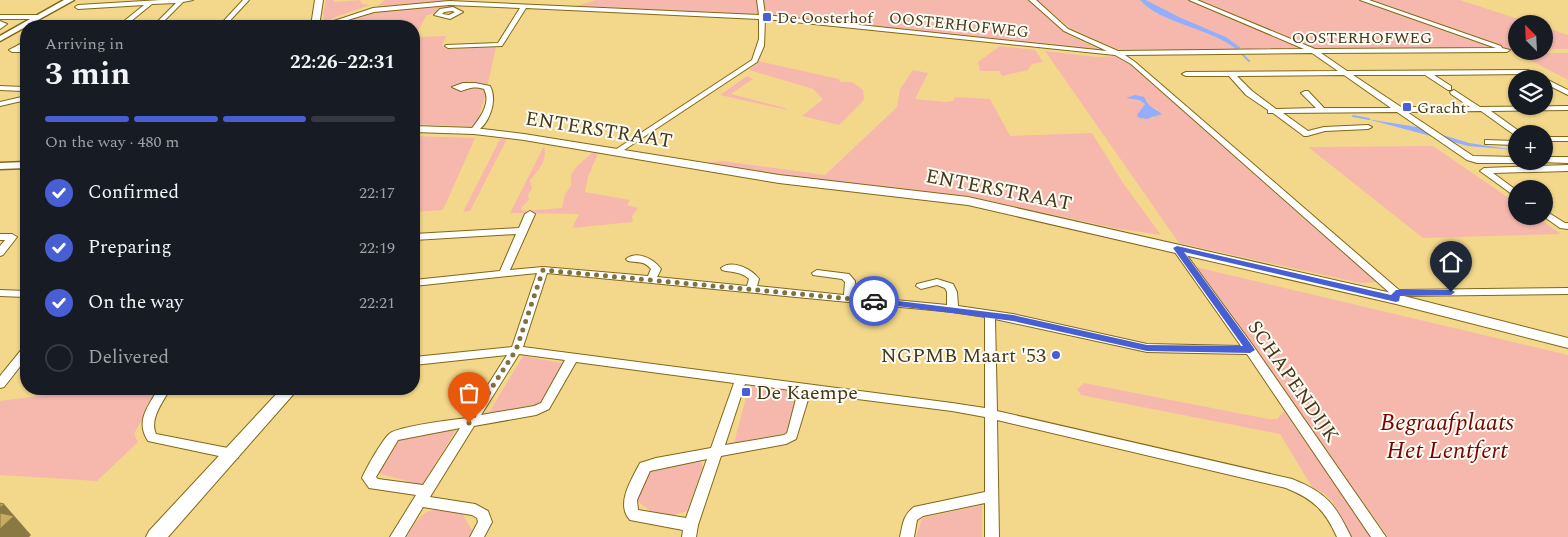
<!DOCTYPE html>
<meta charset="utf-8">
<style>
:root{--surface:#171b24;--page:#242831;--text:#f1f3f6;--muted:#9ea1a6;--line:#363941;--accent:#475fd3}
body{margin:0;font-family:Spectral,serif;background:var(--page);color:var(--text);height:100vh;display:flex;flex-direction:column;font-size:19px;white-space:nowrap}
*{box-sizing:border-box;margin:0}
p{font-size:16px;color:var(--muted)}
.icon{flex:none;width:28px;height:28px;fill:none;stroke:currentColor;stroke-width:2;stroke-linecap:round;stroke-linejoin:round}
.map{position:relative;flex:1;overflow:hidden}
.details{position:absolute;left:20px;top:20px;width:400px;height:375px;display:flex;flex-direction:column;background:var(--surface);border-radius:20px;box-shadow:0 1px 4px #0004}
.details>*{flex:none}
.needle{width:32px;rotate:336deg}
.buttons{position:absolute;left:1508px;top:15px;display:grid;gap:10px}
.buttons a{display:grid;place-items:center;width:45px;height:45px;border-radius:50%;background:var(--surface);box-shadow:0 1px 4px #0004;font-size:25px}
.pin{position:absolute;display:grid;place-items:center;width:42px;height:42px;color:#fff;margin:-51px -21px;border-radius:50% 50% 50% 0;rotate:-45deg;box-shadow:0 0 5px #0007}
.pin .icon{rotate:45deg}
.courier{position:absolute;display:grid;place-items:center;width:50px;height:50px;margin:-25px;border:4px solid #475fd3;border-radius:50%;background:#fff;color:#222;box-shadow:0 1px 6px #0007}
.headline em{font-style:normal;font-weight:700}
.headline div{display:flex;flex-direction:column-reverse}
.headline{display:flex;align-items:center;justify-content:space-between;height:85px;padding:0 25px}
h1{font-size:32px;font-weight:700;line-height:38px}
.bar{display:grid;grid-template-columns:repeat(4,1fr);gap:8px 5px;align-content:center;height:60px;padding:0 25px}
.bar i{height:6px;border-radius:4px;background:var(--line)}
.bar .current{background:var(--accent)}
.bar p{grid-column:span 4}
ol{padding:0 25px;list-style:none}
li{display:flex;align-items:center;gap:15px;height:55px}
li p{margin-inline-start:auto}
li .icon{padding:5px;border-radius:50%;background:var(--accent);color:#fff;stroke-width:4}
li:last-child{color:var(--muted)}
li i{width:28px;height:28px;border:2px solid var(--line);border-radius:50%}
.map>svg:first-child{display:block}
.green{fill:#f6b8ad;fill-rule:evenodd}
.water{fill:#95adfe}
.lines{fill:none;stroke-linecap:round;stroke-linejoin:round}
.stream{stroke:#95adfe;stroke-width:2}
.minor-casing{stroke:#816815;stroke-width:2}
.tertiary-casing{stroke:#816815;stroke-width:3}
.secondary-casing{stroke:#816815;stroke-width:2}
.minor{fill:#fff;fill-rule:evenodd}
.tertiary{fill:#fff;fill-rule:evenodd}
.secondary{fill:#fff;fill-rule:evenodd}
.shaded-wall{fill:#8b7944}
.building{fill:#c7ad61;stroke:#8b7944}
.route{fill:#475fd3}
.done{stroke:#817041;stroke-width:5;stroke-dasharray:0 9}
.poi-dot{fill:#475fd3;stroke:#fdfbf3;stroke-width:2}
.labels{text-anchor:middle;stroke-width:4;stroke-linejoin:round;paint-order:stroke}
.far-poi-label{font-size:16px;fill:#433819;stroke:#fdfbf3;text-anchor:start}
.far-street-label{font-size:16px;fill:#433819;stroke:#fdfbf3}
.street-label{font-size:20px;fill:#433819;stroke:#fdfbf3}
.poi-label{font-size:20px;fill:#433819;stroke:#fdfbf3;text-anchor:end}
.near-park-label{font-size:24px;font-style:italic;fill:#760400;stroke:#fdfbf3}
</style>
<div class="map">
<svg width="1568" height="537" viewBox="0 0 1568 537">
<rect width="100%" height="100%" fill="#f3d88b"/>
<path class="green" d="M326,0h8v2l26,-2 2,4 8,1 -46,16 -1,-8z
M385,0h64l-73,7z
M596,0h162l2,16 -187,-9z
M764,0h265l36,33 37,18 -337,-35z
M1037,0h103c19,23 70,28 96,49v2h-114l-51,-22z
M1146,0h211l142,50 -254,1 -19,-14 -47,-20z
M1366,0h94l74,24h-18v25h-9z
M444,5l4,2 -22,9 -11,21 31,-1 -4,9 5,2 -1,2 50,-2 -11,50 -10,30 -61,-3v-98h-68l2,-7 25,-7z
M1544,27l24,8v14h-24z
M1000,46l35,4 8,12 -11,2 -4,6 -26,6 -3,-5h-19l-2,-9z
M1045,51l52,6 19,-1 11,5 250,221 -17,1 -181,-40zM1126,98l21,2 2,5 9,5 -4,8 -12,1 -3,-7 6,-8 -6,-4z
M1517,53h51v27z
M758,61l81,18 1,3h12l11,8 1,10 -25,25 -37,-9 21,-17 -10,-10 -64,-19z
M913,70l15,3 -13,26 31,3 7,-1 2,-4 35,2 20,37 82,-3 31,50 38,52 -47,-7 -146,-32 -189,-21 -74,-12 18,-2 102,14 72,-68 3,-18z
M747,76l6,3 -22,15 54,14 2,2 -67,-15z
M414,136l61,2 -32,72 -29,2z
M500,139h7l-37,72 -7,1z
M544,146c4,14 -5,24 -14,34l2,9 -4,5 1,6 -8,8 2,3 39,-3 3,-14 6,-8v-11l6,-9 16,-14 5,1 -10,24 -3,15 45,8 -3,5 11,3 -6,8 1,6 -61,6 7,-14 -69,-1z
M1433,146l83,57v13h20l25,18 -138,4 -115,-91z
M1196,267l372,88v182h-180z
M523,356l45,8 -25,41 -55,9z
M1084,383l184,36h9l7,-8 88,126h-21l-19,-36 -8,-8 -12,-6 -32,-53 -199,-39 -4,-6z
M749,386l49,6 -10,41 -54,10z
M92,389h66l-24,45 4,8 -41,39 -97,-6v-74z
M456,430l-34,55 -45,-12 22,-35z
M695,461l6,1 2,5 -16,44 -13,4 -1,3 -22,-4c-2,-7 -10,-8 -14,-14l7,-29z
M982,505v32h-66l6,-19z
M436,507l25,4 12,21 -3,5h-63c7,-11 12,-25 27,-27z"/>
<path class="water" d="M1140,0h6l33,17 47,20 15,11 -5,1c-26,-21 -77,-26 -96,-49z
M1135,95l9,2 5,8 13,9 -15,5 -8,-1 -2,-3 8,-11 -6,-4 -13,-2z
M1367,119l50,8 52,16 47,7 -48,-4z"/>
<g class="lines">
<path class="stream" d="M1242,54l7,7
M1353,116l16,3"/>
<defs>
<path id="minor" d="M161,0h32l-10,2 -24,24h-6l23,-23 -24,1 -27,22h-7l26,-21 -66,4 -3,-2 3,-2z
M243,0h6l-24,26h-6z
M757,0h6l2,15 342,36 -43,-20 -35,-31h7l32,29 50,22 186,-2 -115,-49h8l118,49 181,-1 -136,-48h9l132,46 1,2 8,2 -3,2 -186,1 26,18 181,-1 40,20v5l-24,-12v-4h-9l-8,-5 -93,1 17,11v4h-3l-23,-15h-72l48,32h69l-19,-13 -1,-2 4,-2 26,17 88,-1v4l-77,1 32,23h-7v2l-35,-25 -74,1 66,44 43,1v4h3l-3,2h-39l-10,-3 -70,-48 -114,1 25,18 16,-4 44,-2 4,2 -4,2 -43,2 -18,5h-3l-31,-23h-5v-3l-22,-15 -17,-19h-43l-4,-2 4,-2 152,-1 -26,-18 -187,2 10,7 264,228 169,-2v6l-167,2 -1,5h-8l-1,-7 -260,-230 -16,-9 -350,-36 -1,27 -7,16 -139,92h-3v-4l137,-90 7,-21v-20l-233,-11 -24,38 -54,2 -3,-2 1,-1 52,-2 22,-35 -71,-3 -75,7 -46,14h-9l54,-18 76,-7 310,14zM1344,75l47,33h-67l-16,-17h-3l-4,2 15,15 -40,1 -24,-18 -15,-15z
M453,7l10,5 -13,7 -16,-4 6,-6zM452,11l3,1 -6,3 -7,-1 2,-2z
M0,15h39l3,2 -3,2h-39z
M0,21l7,3 -7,5z
M26,41v4l-5,3h5v4h-14l-3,-2z
M463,83h12l15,3c8,15 -1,40 -16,47l-4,-2c9,-12 22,-27 14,-42 -11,-3 -13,-1 -23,2l-9,-4z
M0,86l23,1 3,3 -3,1 -23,-1z
M26,96v4l-26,6v-4z
M1544,137h24v4h-24z
M1485,140l31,1v4l-28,-1h-3z
M1544,157h24v6l-27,-1 3,-1z
M1568,165v6l-75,2 23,17v7l-36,-26 4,-3z
M1544,210l21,13h3v6l-8,-1 -17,-12z
M530,211l5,3 -25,56 33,-3 105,9 3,-7c-7,-9 -14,-6 -23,-8l-2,-2c11,-9 28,0 35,10l-4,8 90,9 2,-7c-8,-8 -16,-6 -27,-9l-1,-2c11,-9 31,1 38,11l-2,7 87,9 1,-13 -3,-3 -29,-4 -1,-2 5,-3 32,4 6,7 -1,15 93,9v-13l-2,-4 -8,-3 -16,4 -5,-3 1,-2 20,-5 16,5 4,8 1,14 55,8 134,30 94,2 -69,-98 2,-2h6l74,101 132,190h-15l-124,-183 -100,-2 -152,-33 2,92 295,68c35,14 43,25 59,58h-14c-12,-27 -24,-38 -51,-49l-289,-68 2,117h-14v-34l-62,13 -6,4 -3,17h-14c3,-13 3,-22 14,-30l71,-15v-75l-33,-6 -142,-18 -14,46 -10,5 -65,12 -23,69 -2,12h-14l1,-7 -53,-10c-15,-16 2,-41 10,-57l16,-5 55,-10 23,-65 -158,-21 -27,47 -13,6 -62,11 -44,71 45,7 13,7 4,11 -8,15h-14l8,-15 -1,-4 -5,-3 -49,-8 -18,30h-15l26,-42 -47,-7 -7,-10c5,-11 19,-36 27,-44 9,-8 63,-14 78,-16l40,-63 -93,10v-8l98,-10 25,-74 -123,13v-6l86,-9 16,-37 -102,6v-6l105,-6 6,-14zM547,273l406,39 32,5v91l-33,-5 -429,-56zM519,354l46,6 -24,43 -7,3 -53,9zM745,384l53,7 -10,39 -1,3 -3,2 -59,10zM460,428l-37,57 -45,-6 -2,-2 22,-37zM707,459l-21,59 -48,-8 -1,-10 13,-29z
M0,234h12l5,3 -14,18 -3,1v-10l5,-6h-5z
M0,290l26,1v6l-26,-1z
M26,348v11l-22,28 -4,1v-12l22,-27z
M158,389h12c-7,13 -21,30 -14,45l77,15 5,1 1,4 -1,4 -5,1 -85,-18c-13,-20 0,-34 10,-52z"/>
<path id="tertiary" d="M64,0h10l-74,41v-5z
M26,162v6l-26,1v-6z"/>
<path id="secondary" d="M315,0h8l-4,26h-8z
M414,126l60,2 50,6 255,41 189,22 428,97 172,44v10l-172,-44 -428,-99 -189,-22 -255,-43 -50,-6 -60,-2z
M281,389h17l-130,148h-22l3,-6z"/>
</defs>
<use href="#minor" class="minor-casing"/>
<use href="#tertiary" class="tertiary-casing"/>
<use href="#secondary" class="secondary-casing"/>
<use href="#minor" class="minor"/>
<use href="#tertiary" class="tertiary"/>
<use href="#secondary" class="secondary"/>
</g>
<path class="shaded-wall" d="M4,504l27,31 -2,2h-29v-29z"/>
<path class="building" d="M0,503l4,1 -4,4z
M0,513l14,3 -14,13z"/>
<path class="route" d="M1177,246l214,49 5,-5h55l4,2 -4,3 -51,1 -1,5 -3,1 -212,-50 69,95 2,3 -5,3 -103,-2 -134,-30 -139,-18 -4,-2 4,-3 139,17 134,30 96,1 -70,-98z"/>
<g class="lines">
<path class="done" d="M469,423l47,-73 27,-80 331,31"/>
</g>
<g class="poi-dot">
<rect x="762" y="12" width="10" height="10" rx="2.5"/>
<rect x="1402" y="102" width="10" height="10" rx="2.5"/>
<circle cx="1056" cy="355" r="5"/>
<rect x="741" y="387" width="10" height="10" rx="2.5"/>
</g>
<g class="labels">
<g class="far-poi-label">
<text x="777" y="23">De Oosterhof</text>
<text x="1417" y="113">Gracht</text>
</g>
<g class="far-street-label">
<text transform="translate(959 24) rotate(6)" y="6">OOSTERHOFWEG</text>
<text x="1362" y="43">OOSTERHOFWEG</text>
</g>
<g class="street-label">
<text transform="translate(599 129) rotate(9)" y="7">ENTERSTRAAT</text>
<text transform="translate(999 189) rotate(11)" y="7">ENTERSTRAAT</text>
<text transform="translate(1294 381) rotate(55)" y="7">SCHAPENDIJK</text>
</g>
<g class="poi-label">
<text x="1046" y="362">NGPMB Maart '53</text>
<text x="756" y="399" text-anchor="start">De Kaempe</text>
</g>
<g class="near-park-label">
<text x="1447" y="430">Begraafplaats<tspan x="1447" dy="28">Het Lentfert</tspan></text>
</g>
</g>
</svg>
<div class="buttons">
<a><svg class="needle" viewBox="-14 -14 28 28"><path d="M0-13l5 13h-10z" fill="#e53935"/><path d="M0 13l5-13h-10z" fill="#9ea1a6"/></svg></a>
<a><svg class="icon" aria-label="layers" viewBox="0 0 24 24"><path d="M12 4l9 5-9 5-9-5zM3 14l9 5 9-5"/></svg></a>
<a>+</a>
<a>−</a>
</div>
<div class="pin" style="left:469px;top:423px;background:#ea580c"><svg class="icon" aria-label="bag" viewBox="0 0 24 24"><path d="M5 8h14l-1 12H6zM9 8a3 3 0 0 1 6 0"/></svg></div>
<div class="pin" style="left:1451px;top:292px;background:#1f2937"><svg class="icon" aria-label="home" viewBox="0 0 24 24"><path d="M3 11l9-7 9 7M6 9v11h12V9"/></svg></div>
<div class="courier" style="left:874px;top:301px"><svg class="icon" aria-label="car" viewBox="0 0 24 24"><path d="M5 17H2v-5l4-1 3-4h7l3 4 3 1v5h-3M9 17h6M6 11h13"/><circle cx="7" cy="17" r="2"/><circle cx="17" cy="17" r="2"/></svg></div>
<section class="details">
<div class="headline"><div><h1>3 min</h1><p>Arriving in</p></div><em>22:26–22:31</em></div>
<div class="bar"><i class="current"></i><i class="current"></i><i class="current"></i><i></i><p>On the way · 480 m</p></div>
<ol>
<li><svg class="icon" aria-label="check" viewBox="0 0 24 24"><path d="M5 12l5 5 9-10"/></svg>Confirmed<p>22:17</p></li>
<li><svg class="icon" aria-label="check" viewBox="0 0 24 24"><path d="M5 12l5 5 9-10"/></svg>Preparing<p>22:19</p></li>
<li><svg class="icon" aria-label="check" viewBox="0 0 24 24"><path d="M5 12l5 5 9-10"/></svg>On the way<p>22:21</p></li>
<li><i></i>Delivered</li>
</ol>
</section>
</div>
